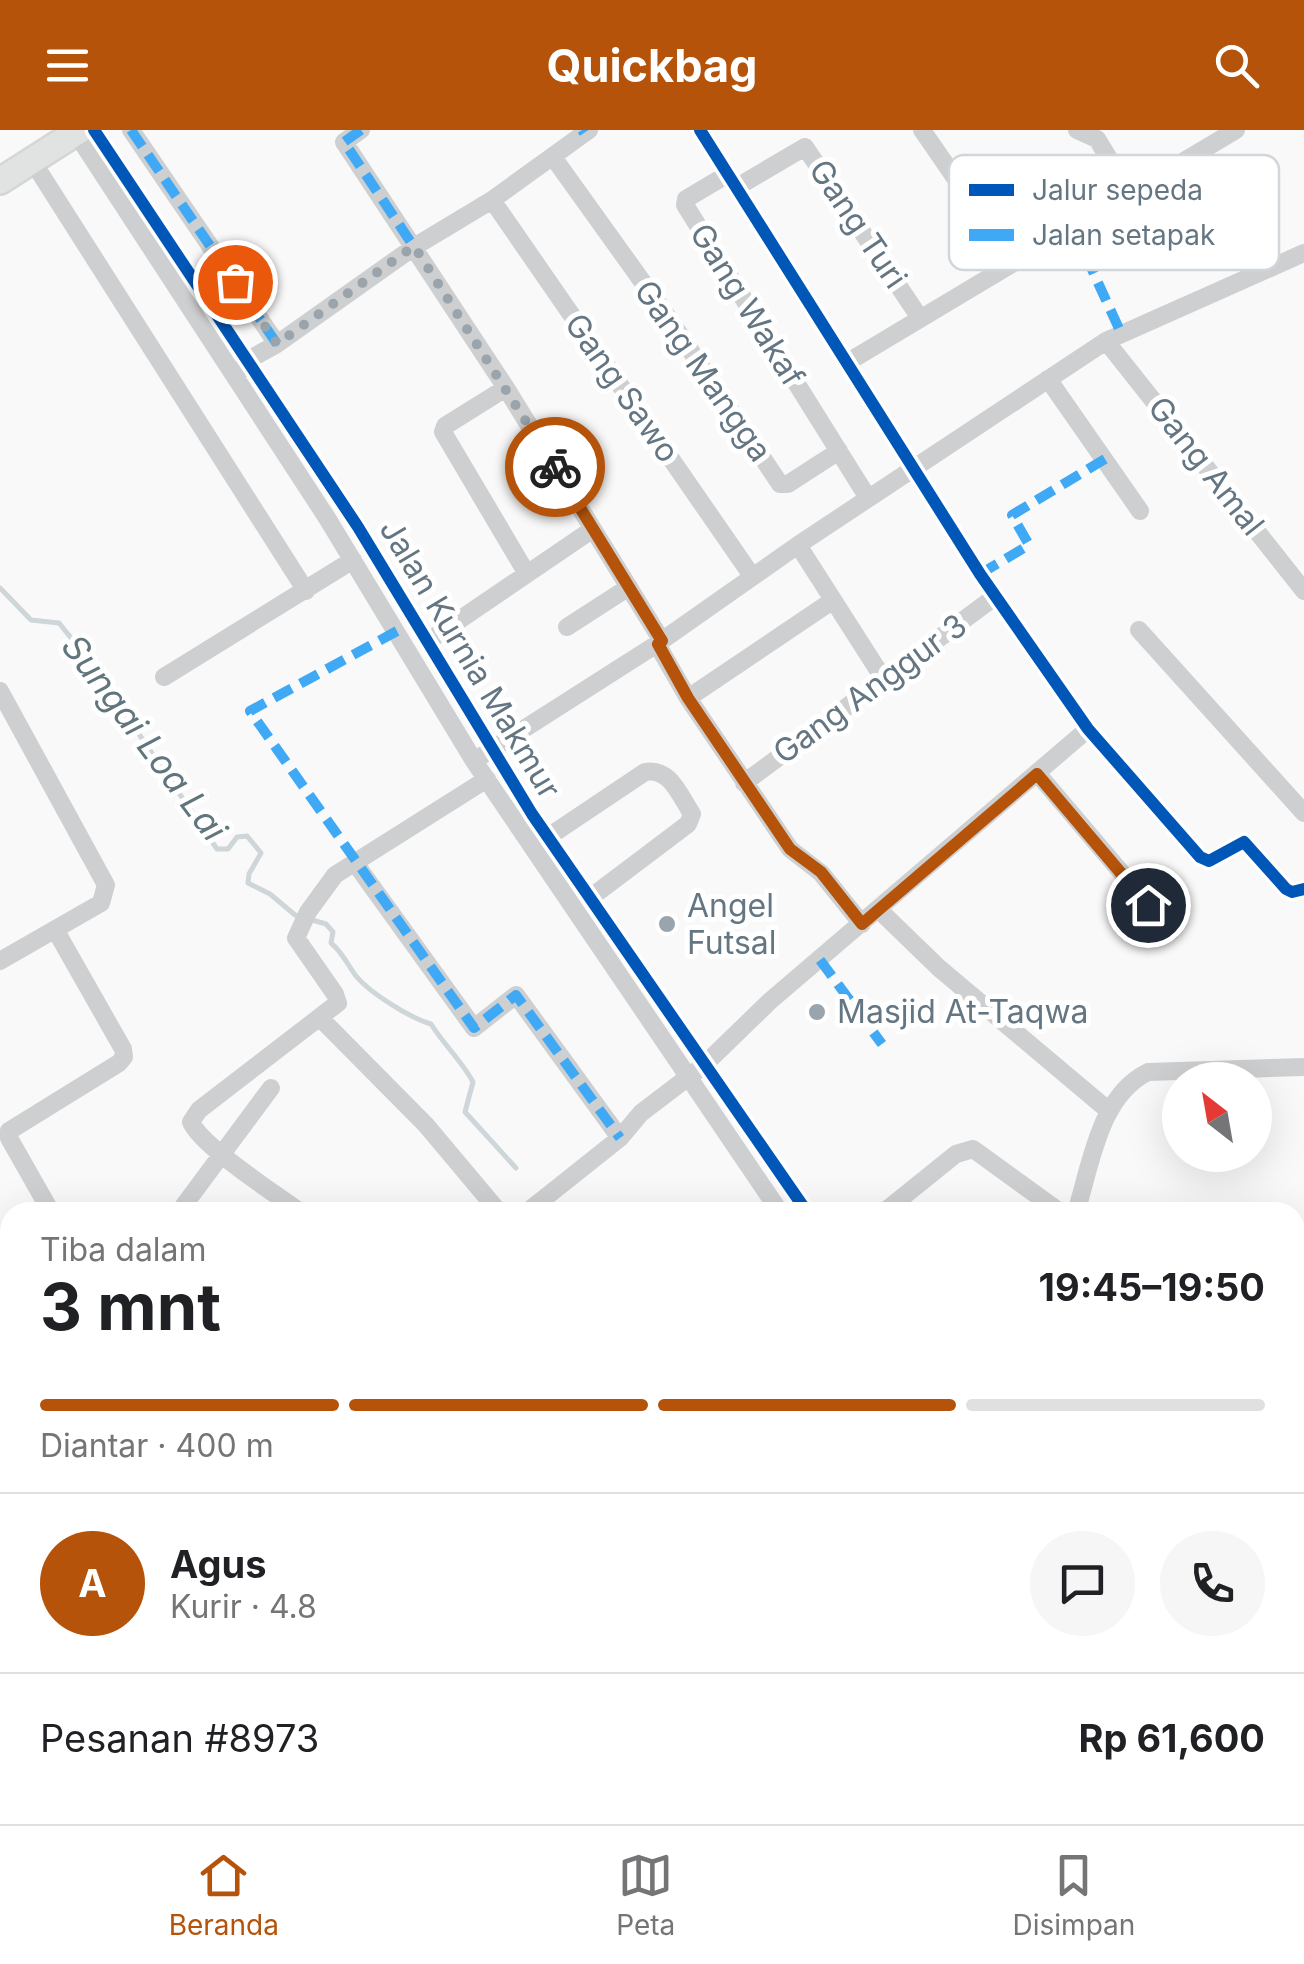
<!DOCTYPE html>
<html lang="id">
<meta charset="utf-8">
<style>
:root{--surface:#fff;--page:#f6f6f6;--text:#202124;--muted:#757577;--line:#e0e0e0;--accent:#b45309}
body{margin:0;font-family:Inter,sans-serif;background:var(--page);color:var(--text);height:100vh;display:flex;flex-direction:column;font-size:38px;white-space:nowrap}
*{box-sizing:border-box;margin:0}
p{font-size:32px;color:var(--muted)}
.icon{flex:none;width:55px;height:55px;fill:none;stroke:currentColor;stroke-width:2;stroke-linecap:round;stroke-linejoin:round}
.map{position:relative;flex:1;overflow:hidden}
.panel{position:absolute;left:0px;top:1072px;width:1305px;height:622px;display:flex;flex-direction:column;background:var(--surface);border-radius:30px 30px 0 0;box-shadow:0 10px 40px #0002}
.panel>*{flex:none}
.needle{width:65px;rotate:329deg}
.controls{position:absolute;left:1162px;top:932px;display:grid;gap:20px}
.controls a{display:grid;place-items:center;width:110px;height:110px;border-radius:50%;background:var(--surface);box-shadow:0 10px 40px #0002;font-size:50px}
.pin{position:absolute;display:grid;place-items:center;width:85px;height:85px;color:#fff;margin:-42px;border:5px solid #fff;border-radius:50%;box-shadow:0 2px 10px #0007}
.courier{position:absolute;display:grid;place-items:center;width:100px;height:100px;margin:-50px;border:8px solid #b45309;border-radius:50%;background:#fff;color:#222;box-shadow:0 2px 12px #0007}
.overview em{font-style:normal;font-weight:700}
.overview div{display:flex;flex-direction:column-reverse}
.overview{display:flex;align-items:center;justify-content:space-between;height:170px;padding:0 40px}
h1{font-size:65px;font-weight:700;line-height:75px}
.bar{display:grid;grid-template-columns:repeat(4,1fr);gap:15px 10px;align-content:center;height:120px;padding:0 40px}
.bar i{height:12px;border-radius:8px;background:var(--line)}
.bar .current{background:var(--accent)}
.bar p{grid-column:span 4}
.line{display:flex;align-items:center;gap:25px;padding:0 40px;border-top:2px solid var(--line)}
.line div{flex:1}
.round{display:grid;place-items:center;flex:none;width:105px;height:105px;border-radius:52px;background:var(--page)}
header{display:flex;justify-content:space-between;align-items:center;height:130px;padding:0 40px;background:var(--accent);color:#fff;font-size:45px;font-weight:700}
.dock{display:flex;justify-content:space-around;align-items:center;height:140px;border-top:2px solid var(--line);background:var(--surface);font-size:28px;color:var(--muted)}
.dock a{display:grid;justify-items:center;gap:5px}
.dock .current{color:var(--accent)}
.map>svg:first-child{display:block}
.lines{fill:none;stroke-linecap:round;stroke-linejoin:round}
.stream{stroke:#ced6d9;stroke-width:5}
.highway-casing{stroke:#d5d6d6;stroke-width:30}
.minor{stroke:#cecfd0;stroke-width:18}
.highway{stroke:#e1e2e2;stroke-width:25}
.quiet{stroke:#3fa9f5;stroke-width:10;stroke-dasharray:20 10;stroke-linecap:butt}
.cycleway-casing{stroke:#fff;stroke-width:19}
.cycleway{stroke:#0057b8;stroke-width:12}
.done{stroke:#99a4ac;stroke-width:10;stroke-dasharray:0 18}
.route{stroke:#b45309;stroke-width:12}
.poi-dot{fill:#99a4ac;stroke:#fff;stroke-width:4}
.labels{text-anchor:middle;stroke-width:10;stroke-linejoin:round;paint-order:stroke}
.street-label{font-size:32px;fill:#657683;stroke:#fff}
.poi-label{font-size:32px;fill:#657683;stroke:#fff;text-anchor:start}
.water-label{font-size:35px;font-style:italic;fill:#60757c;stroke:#fff}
.key{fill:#fff;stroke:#d1d6da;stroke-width:2.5}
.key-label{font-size:28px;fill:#657683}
</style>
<header><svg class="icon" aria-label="menu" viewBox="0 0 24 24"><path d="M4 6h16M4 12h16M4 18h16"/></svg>Quickbag<svg class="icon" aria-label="search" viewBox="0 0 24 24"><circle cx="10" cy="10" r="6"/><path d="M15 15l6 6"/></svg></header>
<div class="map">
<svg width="1304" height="1694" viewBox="0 0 1304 1694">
<rect width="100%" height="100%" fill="#f9f9f9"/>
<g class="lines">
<path class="stream" d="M0,458l31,32 28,3 29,36 129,190h11l9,-12 10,-1 14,17 -12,21 -1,9 22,11 25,21 31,9 7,8 -2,11c12,10 16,21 25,33 14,17 54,42 75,48 13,21 31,37 42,58l-8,30 51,56"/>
<defs>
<path id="highway" d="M0,51l80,-51"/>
</defs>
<use href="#highway" class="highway-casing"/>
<path class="minor" d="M94,0l264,397 174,287 275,398
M131,0l146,214
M361,0l-17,12 162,246 156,253
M700,0l280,444 108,155 112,128 9,4 35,-19 42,47 6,3 12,-3
M922,0l91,132
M1077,0l20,9 33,54
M76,3l251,385 147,243 306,451
M553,27l119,166 108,161h8l51,-33
M33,32l273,429
M728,44l-42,25 -1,6 183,293
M737,57l68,-40 115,171
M492,70l260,376
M1106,211l198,250
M848,232l388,-232
M242,239l4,-8 31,-17 137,-97 78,-47 97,-70
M1048,249l92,132
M506,258l-61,38 -2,6 84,142
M798,415l85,133
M567,497l62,-40
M1139,500l165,183
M427,512l166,-113
M657,514l31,54 102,151 31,24 41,51
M164,547l189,-117
M0,561l106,194 -5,18 -101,58
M688,568l144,-97
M483,625l174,-111 141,-99 308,-204 198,-88
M1037,643l134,158
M744,653l252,-187
M548,707l97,-65c25,-5 35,24 47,42l-4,10 -98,74
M355,733l119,165 42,-33 104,143
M878,779l61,59 170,143
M320,888l106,107 73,87
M51,1082l-42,-74v-7l110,-68 5,-6 -1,-8 -67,-118
M179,1082l92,-124
M300,1082c-24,-18 -99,-66 -109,-90l8,-12 139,-107 -3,-9 -39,-56 12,-26 27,-37 152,-96
M527,1082l93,-74 21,-25 63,-48 66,-64 318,-272
M884,1082l72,-58 17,-5 87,63
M1076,1082c15,-47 23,-116 72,-140l156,-5
M1295,1386l9,-2
M1295,1571l9,7
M1295,1591l9,8
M1046,1685l4,9
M695,1694l7,-9
M812,1694l2,-9"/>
<use href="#highway" class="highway"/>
<path class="quiet" d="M131,0l146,214
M361,0l-17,12 70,105
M582,0l2,3
M1073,98l48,105
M980,444l49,-29 -17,-30 93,-56
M397,501l-147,80 224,317 42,-33 104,143
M820,830l62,84
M0,1284l10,-6
M0,1484l10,-7
M678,1685l16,9"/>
<defs>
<path id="cycleway" d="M94,0l264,397 174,287 275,398
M700,0l280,444 108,155 112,128 9,4 35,-19 42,47 6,3 12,-3"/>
</defs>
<use href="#cycleway" class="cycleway-casing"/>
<use href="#cycleway" class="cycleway"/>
</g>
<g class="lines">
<path class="done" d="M235,152l42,62 137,-98 141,221"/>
<path class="route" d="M555,337l107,174 -4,3 30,54 102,151 31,23 41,52 175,-150 111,131"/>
</g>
<g class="poi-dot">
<circle cx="667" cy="794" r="10"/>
<circle cx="817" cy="882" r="10"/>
</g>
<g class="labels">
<g class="street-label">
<text transform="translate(858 94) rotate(56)" y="11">Gang Turi</text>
<text transform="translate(747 175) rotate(58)" y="11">Gang Wakaf</text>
<text transform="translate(703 241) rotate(55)" y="11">Gang Mangga</text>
<text transform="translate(622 258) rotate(55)" y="11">Gang Sawo</text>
<text transform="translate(1206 336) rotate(52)" y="11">Gang Amal</text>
<text transform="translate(470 529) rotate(59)" y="11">Jalan Kurnia Makmur</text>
<text transform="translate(870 559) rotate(-36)" y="11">Gang Anggur 3</text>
</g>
<g class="poi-label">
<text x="687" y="787">Angel<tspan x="687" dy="37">Futsal</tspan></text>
<text x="837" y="893">Masjid At-Taqwa</text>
</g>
<g class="water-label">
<text transform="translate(144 608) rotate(53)" y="12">Sungai Loa Lai</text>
</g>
</g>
<rect x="949" y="25" width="330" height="115" rx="15" class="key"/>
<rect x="969" y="54" width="45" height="12" fill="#0057b8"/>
<rect x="969" y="99" width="45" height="12" fill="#3fa9f5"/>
<g class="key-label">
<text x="1032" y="70">Jalur sepeda</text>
<text x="1032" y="115">Jalan setapak</text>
</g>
</svg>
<div class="controls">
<a><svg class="needle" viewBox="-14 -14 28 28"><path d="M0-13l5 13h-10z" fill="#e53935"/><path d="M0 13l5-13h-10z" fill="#757577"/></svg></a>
</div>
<div class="pin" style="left:235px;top:152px;background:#ea580c"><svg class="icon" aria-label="bag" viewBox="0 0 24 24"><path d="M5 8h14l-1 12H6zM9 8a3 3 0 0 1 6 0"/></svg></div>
<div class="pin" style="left:1148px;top:775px;background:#1f2937"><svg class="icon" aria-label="home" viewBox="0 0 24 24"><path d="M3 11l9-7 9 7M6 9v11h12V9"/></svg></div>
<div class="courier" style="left:555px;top:337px"><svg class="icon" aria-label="bike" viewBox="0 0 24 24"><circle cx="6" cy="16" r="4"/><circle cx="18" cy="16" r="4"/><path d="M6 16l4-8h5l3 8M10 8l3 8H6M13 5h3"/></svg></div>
<section class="panel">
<div class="overview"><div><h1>3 mnt</h1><p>Tiba dalam</p></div><em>19:45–19:50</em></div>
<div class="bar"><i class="current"></i><i class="current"></i><i class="current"></i><i></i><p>Diantar · 400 m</p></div>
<div class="line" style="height:180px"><b class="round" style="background:var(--accent);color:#fff">A</b><div><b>Agus</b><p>Kurir · 4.8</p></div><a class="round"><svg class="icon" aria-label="chat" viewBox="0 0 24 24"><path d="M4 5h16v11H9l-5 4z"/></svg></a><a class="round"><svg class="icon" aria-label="phone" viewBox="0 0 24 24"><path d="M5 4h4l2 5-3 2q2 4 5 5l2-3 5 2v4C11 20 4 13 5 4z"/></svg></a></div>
<div class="line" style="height:130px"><div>Pesanan #8973</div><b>Rp 61,600</b></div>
</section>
</div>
<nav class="dock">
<a class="current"><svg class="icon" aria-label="home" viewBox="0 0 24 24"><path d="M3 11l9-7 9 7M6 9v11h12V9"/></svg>Beranda</a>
<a><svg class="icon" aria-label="map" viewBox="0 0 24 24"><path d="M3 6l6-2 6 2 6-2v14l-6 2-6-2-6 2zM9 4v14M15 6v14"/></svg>Peta</a>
<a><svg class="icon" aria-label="saved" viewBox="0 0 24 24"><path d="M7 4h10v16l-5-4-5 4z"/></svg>Disimpan</a>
</nav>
